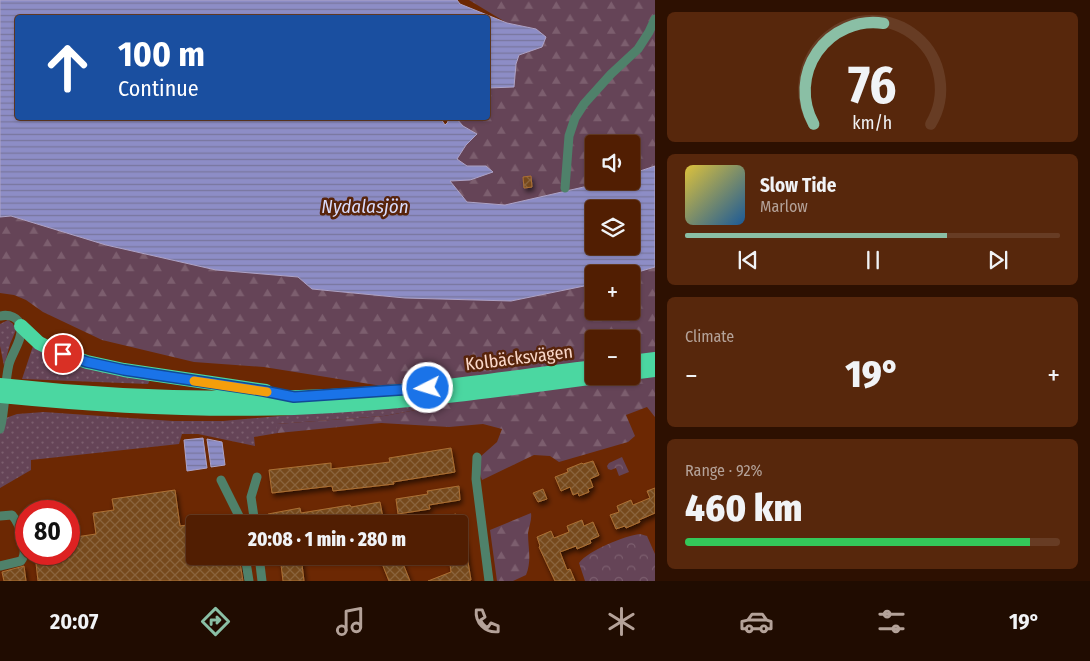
<!DOCTYPE html>
<meta charset="utf-8">
<style>
body{margin:0;font-family:"Fira Sans Condensed",sans-serif;background:#57270c;color:#f1f3f6;height:100vh;display:flex;flex-direction:column;font-size:19px;white-space:nowrap}
*{box-sizing:border-box;margin:0}
p{font-size:16px;color:#b4a299}
.icon{flex:none;width:28px;height:28px;fill:none;stroke:currentColor;stroke-width:2;stroke-linecap:round;stroke-linejoin:round}
.map{position:relative;flex:1;overflow:hidden}
.drawer{display:flex;flex-direction:column;gap:12px;padding:12px;background:#2d1001;width:435px}
.drawer>*{flex:none}
.hud{position:absolute;left:15px;top:15px;width:475px;height:105px;border-radius:5px;box-shadow:0 1px 4px #0004,0 0 0 1px #673c24;background:#1a4fa0;color:#fff;overflow:hidden}
.controls{position:absolute;left:585px;top:135px;display:grid;gap:10px}
.controls a{display:grid;place-items:center;width:55px;height:55px;border-radius:5px;background:#511e02;box-shadow:0 1px 4px #0004,0 0 0 1px #673c24;font-size:25px}
.speed{position:absolute;left:15px;top:500px;display:flex;gap:10px;font-size:25px;font-weight:700;text-align:center}
.speed>*{display:grid;place-content:center;width:65px;height:65px;border-radius:50%;background:#511e02;box-shadow:0 1px 4px #0004,0 0 0 1px #673c24;line-height:1}
.speed .limit{border:8px solid #d22;background:#fff;color:#111}
.pin{position:absolute;display:grid;place-items:center;width:42px;height:42px;color:#fff;margin:-21px;border:2px solid #fff;border-radius:50%;box-shadow:0 1px 5px #0007}
.me{position:absolute;width:55px;margin:-28px;rotate:265deg;stroke-linejoin:round;filter:drop-shadow(0 0 4px #0008)}
.turn{display:flex;align-items:center;gap:18px;height:105px;padding:0 20px;font-size:22px}
.turn .icon{width:65px;height:65px;stroke-width:2.5}
.turn b{display:block;font-size:35px;line-height:42px}
.big{font-size:38px;font-weight:800;line-height:1.1}
.drawer .widget{flex:1;display:flex;flex-direction:column;justify-content:center;gap:8px;min-width:0;padding:0 18px;border-radius:8px;background:#57270c}
.drawer .dial{align-items:center;gap:0}
.dial svg{height:130px;overflow:visible;fill:none;stroke:#673c24;stroke-width:7;stroke-linecap:round;text-anchor:middle}
.dial text{fill:#f1f3f6;stroke:none}
.song{display:flex;align-items:center;gap:15px}
.cover{width:60px;height:60px;border-radius:8px;background:linear-gradient(135deg,hsl(50 70% 55%),hsl(210 70% 35%))}
.played{height:5px;border-radius:2px;background:linear-gradient(90deg,#8abfa5 70%,#673c24 70%)}
.keys{display:flex;justify-content:space-around;direction:ltr}
.heat{display:flex;justify-content:space-between;align-items:center;font-size:28px;direction:ltr}
.charge{height:8px;border-radius:4px;background:linear-gradient(90deg,#34c759 92%,#673c24 0)}
.trip{position:absolute;left:186px;top:515px;width:282px;height:50px;border-radius:5px;background:#511e02;box-shadow:0 1px 4px #0004,0 0 0 1px #673c24;font-weight:800;line-height:50px;text-align:center}
.dock{display:flex;height:80px;justify-content:space-around;align-items:center;background:#200c01;color:#b4a299}
.dock .icon{width:35px;height:35px}
.dock .current{color:#8abfa5}
.dock b{font-size:22px;color:#f1f3f6}
main{display:flex;flex:1;min-height:0}
.map>svg:first-child{display:block}
.grass{fill:url(#grass-dots)}
.forest{fill:url(#forest-firs);fill-rule:evenodd}
.park{fill:url(#park-crowns)}
.water{fill:url(#water-rules);stroke:#ada3c7;fill-rule:evenodd}
.building{fill:url(#building-cross-hatch);stroke:#ac7034;filter:url(#shadow)}
.lines{fill:none;stroke-linecap:round;stroke-linejoin:round}
.minor{stroke:#4f816a;stroke-width:9}
.highway{stroke:#4bd7a1;stroke-width:14}
.route-casing{stroke:#114b97;stroke-width:12}
.route{stroke:#1a73e8;stroke-width:9}
.slow{stroke:#f59e0b;stroke-width:9}
.labels{text-anchor:middle;dominant-baseline:central;stroke-width:5;stroke-linejoin:round;paint-order:stroke}
.street-label{font-size:18px;fill:#f9d7c9;stroke:#58240b}
.water-label{font-size:19px;font-style:italic;fill:#d9dbfc;stroke:#58240b}
</style>
<main>
<div class="map">
<svg width="655" height="581" viewBox="0 0 655 581">
<defs>
<pattern id="grass-dots" width="8" height="8" patternUnits="userSpaceOnUse" patternTransform="scale(1.25)"><rect width="8" height="8" fill="#654457"/><path d="M2 2h.1M6 6h.1" fill="none" stroke="#7c5e6e" stroke-width="1.8" stroke-linecap="round"/></pattern>
<pattern id="forest-firs" width="22" height="20" patternUnits="userSpaceOnUse" patternTransform="scale(1.25)"><rect width="22" height="20" fill="#654457"/><path d="M5 1l3.5 6h-7zM16 11l3.5 6h-7z" fill="#7c5e6e"/></pattern>
<pattern id="park-crowns" width="20" height="18" patternUnits="userSpaceOnUse" patternTransform="scale(1.25)"><rect width="20" height="18" fill="#654457"/><path d="M2 6a3 3 0 1 1 6 0M12 15a3 3 0 1 1 6 0" fill="none" stroke="#7c5e6e"/></pattern>
<pattern id="water-rules" width="6" height="5" patternUnits="userSpaceOnUse" patternTransform="scale(1.25)"><rect width="6" height="5" fill="#8d8dc6"/><path d="M0 2.5h6" fill="none" stroke="#79769d"/></pattern>
<pattern id="building-cross-hatch" width="8" height="8" patternUnits="userSpaceOnUse" patternTransform="scale(1.25)"><rect width="8" height="8" fill="#764a1c"/><path d="M0 0l8 8M0 8l8-8" fill="none" stroke="#8a633c"/></pattern>
<filter id="shadow"><feDropShadow dx="2" dy="3.5" stdDeviation="2.5" flood-color="#0009"/></filter>
</defs>
<rect width="100%" height="100%" fill="#6c2803"/>
<path class="grass" d="M 8,320 L 13,324 L 16,330 L 10,344 L 4,366 L 0,346 L 0,324 Z
M 33,346 L 150,380 L 148,384 L 22,379 Z
M 415,404 L 416,410 L 384,416 L 277,424 L 278,433 L 254,437 L 255,446 L 198,434 L 182,434 L 179,444 L 31,460 L 31,470 L 0,488 L 0,429 L 3,419 L 17,414 L 44,412 L 173,421 L 223,421 Z"/>
<path class="forest" d="M 469,0 L 655,0 L 655,166 L 631,174 L 631,144 L 594,144 L 594,181 L 610,181 L 505,205 L 467,202 L 450,181 L 470,180 L 486,166 L 467,166 L 457,159 L 466,145 L 477,134 L 463,126 L 456,118 L 488,118 L 488,88 L 514,87 L 516,64 L 519,55 L 542,47 L 536,29 L 507,23 Z
M 11,216 L 106,245 L 216,270 L 298,277 L 312,289 L 405,298 L 511,301 L 594,284 L 594,311 L 631,311 L 631,274 L 655,267 L 655,417 L 647,407 L 626,415 L 635,436 L 628,442 L 559,462 L 550,456 L 534,455 L 482,480 L 479,471 L 480,457 L 497,442 L 502,429 L 483,424 L 449,427 L 381,423 L 278,433 L 276,424 L 384,416 L 416,410 L 413,391 L 264,367 L 194,362 L 102,340 L 43,312 L 26,300 L 14,295 L 0,293 L 0,217 ZM 594,339 L 631,339 L 631,376 L 594,376 Z
M 531,513 C 532,520 529,526 528,533 C 528,548 532,560 526,575 L 513,581 L 497,581 L 490,530 Z"/>
<path class="park" d="M 622,457 L 629,472 L 619,476 L 616,468 L 611,470 L 608,469 L 607,466 L 609,463 Z
M 640,534 L 647,536 L 655,554 L 655,581 L 585,581 L 579,563 C 589,550 624,536 640,534 Z"/>
<path class="water" d="M 0,0 L 457,0 L 460,4 L 507,23 L 536,29 L 546,37 L 542,47 L 519,55 L 516,64 L 514,87 L 488,88 L 488,18 L 18,18 L 18,118 L 443,118 L 441,119 L 445,125 L 448,122 L 447,118 L 456,118 L 463,126 L 477,134 L 466,145 L 457,159 L 467,166 L 486,166 L 493,172 L 470,180 L 450,181 L 467,202 L 505,205 L 610,181 L 631,181 L 631,174 L 655,166 L 655,267 L 631,274 L 594,274 L 594,284 L 511,301 L 405,298 L 312,289 L 298,277 L 216,270 L 106,245 L 11,216 L 0,217 ZM 594,209 L 631,209 L 631,246 L 594,246 Z
M 203,438 L 207,468 L 187,471 L 184,440 Z
M 207,439 L 222,442 L 225,465 L 211,467 Z"/>
<path class="building" d="M 531,176 L 532,187 L 524,188 L 523,177 Z
M 451,448 L 455,472 L 393,482 L 394,484 L 333,491 L 332,486 L 272,493 L 269,470 L 331,463 L 331,469 L 390,462 L 389,458 Z
M 593,461 L 599,475 L 590,479 L 593,487 L 588,489 L 589,492 L 579,496 L 578,493 L 573,495 L 570,487 L 561,491 L 555,477 L 568,472 L 567,469 L 582,463 L 583,464 Z
M 459,486 L 460,500 L 429,505 L 430,509 L 398,514 L 396,499 L 428,494 L 427,491 Z
M 655,488 L 655,513 L 639,520 L 640,522 L 626,528 L 625,526 L 616,529 L 610,515 L 619,512 L 617,506 L 631,500 L 633,505 L 650,498 L 647,491 Z
M 543,489 L 547,499 L 538,502 L 533,493 Z
M 175,490 L 180,526 L 195,524 L 195,556 L 239,556 L 243,581 L 38,581 L 35,554 L 69,554 L 69,538 L 96,534 L 93,513 L 114,510 L 112,499 Z
M 380,502 L 383,518 L 353,523 L 352,518 L 322,524 L 302,524 L 302,521 L 286,524 L 269,524 L 268,514 L 300,508 L 301,513 L 350,505 L 351,507 Z
M 456,514 L 456,517 L 460,516 L 461,524 L 439,524 L 439,520 L 443,519 L 442,517 Z
M 582,520 L 584,526 L 593,522 L 599,536 L 590,540 L 591,543 L 577,549 L 576,546 L 560,552 L 567,570 L 570,569 L 575,581 L 555,581 L 539,547 L 540,546 L 537,537 L 551,531 L 554,538 L 569,532 L 567,526 Z
M 464,538 L 471,580 L 467,581 L 428,581 L 451,572 L 449,556 L 460,556 L 460,539 Z
M 280,556 L 301,556 L 304,581 L 283,581 Z
M 379,556 L 400,556 L 410,581 L 389,581 Z
M 24,566 L 26,581 L 4,581 L 2,572 Z"/>
<g class="lines">
<path class="minor" d="M 565,188 L 569,136 L 575,118 L 584,104 L 611,74 L 638,49 L 649,32 L 655,19
M 0,316 C 9,314 19,317 21,327 C 23,339 12,353 9,364 C 4,385 6,408 0,429
M 477,457 L 476,479 L 489,581
M 221,480 L 240,518 L 241,524
M 0,516 L 12,515 C 20,524 29,551 21,561 L 0,566
M 255,524 L 251,497 L 257,477
M 245,556 L 249,581
M 259,556 L 262,581"/>
<path class="highway" d="M 21,326 L 39,343 L 53,350 L 87,362 L 124,370 L 266,391
M 631,362 L 655,359
M 631,373 L 655,370
M 0,385 C 110,397 219,401 330,396 C 418,392 506,378 594,367
M 0,396 C 111,407 222,413 333,406 C 424,401 514,388 604,376"/>
</g>
<g class="lines">
<g class="route-casing">
<path id="route" d="M 63,354 L 87,362 L 124,370 L 264,391 L 294,397 L 428,388"/>
</g>
<use href="#route" class="route"/>
<path class="slow" d="M 194,381 L 267,392"/>
</g>
<g class="labels">
<g class="street-label">
<text transform="translate(519 358) rotate(-7)">Kolbäcksvägen</text>
</g>
<g class="water-label">
<text x="365" y="206">Nydalasjön</text>
</g>
</g>
</svg>
<div class="controls">
<a><svg class="icon" aria-label="sound" viewBox="0 0 24 24"><path d="M4 9h4l5-4v14l-5-4H4zM17 9q2 3 0 6"/></svg></a>
<a><svg class="icon" aria-label="layers" viewBox="0 0 24 24"><path d="M12 4l9 5-9 5-9-5zM3 14l9 5 9-5"/></svg></a>
<a>+</a>
<a>−</a>
</div>
<div class="speed"><div class="limit">80</div></div>
<div class="pin" style="left:63px;top:354px;background:#d93025"><svg class="icon" aria-label="arrive" viewBox="0 0 24 24"><path d="M6 21V4h12l-3 4 3 4H6"/></svg></div>
<svg class="me" style="left:428px;top:388px" viewBox="-20 -20 40 40"><circle r="17" fill="#1a73e8" stroke="#fff" stroke-width="3"/><path d="M0-11L8 9 0 5-8 9z" fill="#fff"/></svg>
<div class="trip">20:08 · 1 min · 280 m</div>
<div class="hud">
<div class="turn"><svg class="icon" aria-label="ahead" viewBox="0 0 24 24"><path d="M12 20V5M6 11l6-6 6 6"/></svg><div><b>100 m</b>Continue</div></div>
</div>
</div>
<section class="drawer">
<div class="widget dial"><svg viewBox="0 0 100 80">
<path d="M14 69A42 42 0 1 1 86 69"/>
<path d="M14 69A42 42 0 0 1 57 7" stroke="#8abfa5"/>
<text x="50" y="56" font-size="32" font-weight="700">76</text>
<text x="50" y="72" font-size="11">km/h</text>
</svg></div>
<div class="widget">
<div class="song"><i class="cover"></i><div><b>Slow Tide</b><p>Marlow</p></div></div>
<div class="played"></div>
<div class="keys"><svg class="icon" aria-label="previous" viewBox="0 0 24 24"><path d="M18 5L8 12l10 7zM5 5v14"/></svg><svg class="icon" aria-label="pause" viewBox="0 0 24 24"><path d="M8 5v14M16 5v14"/></svg><svg class="icon" aria-label="next" viewBox="0 0 24 24"><path d="M6 5l10 7-10 7zM19 5v14"/></svg></div>
</div>
<div class="widget"><p>Climate</p>
<div class="heat"><a>−</a><b class="big">19°</b><a>+</a></div>
</div>
<div class="widget"><p>Range · 92%</p><b class="big">460 km</b><div class="charge"></div></div>
</section>
</main>
<nav class="dock">
<b>20:07</b>
<svg class="icon current" aria-label="directions" viewBox="0 0 24 24"><path d="M12 3l9 9-9 9-9-9zM9 14v-3h6M13 9l2 2-2 2"/></svg>
<svg class="icon" aria-label="music" viewBox="0 0 24 24"><path d="M9 18V5l10-2v13"/><circle cx="6" cy="18" r="3"/><circle cx="16" cy="16" r="3"/></svg>
<svg class="icon" aria-label="phone" viewBox="0 0 24 24"><path d="M5 4h4l2 5-3 2q2 4 5 5l2-3 5 2v4C11 20 4 13 5 4z"/></svg>
<svg class="icon" aria-label="climate" viewBox="0 0 24 24"><path d="M12 3v18M4 7l16 10M4 17L20 7"/></svg>
<svg class="icon" aria-label="car" viewBox="0 0 24 24"><path d="M5 17H2v-5l4-1 3-4h7l3 4 3 1v5h-3M9 17h6M6 11h13"/><circle cx="7" cy="17" r="2"/><circle cx="17" cy="17" r="2"/></svg>
<svg class="icon" aria-label="filters" viewBox="0 0 24 24"><path d="M4 7h16M4 17h16"/><circle cx="9" cy="7" r="2"/><circle cx="15" cy="17" r="2"/></svg>
<b>19°</b>
</nav>
